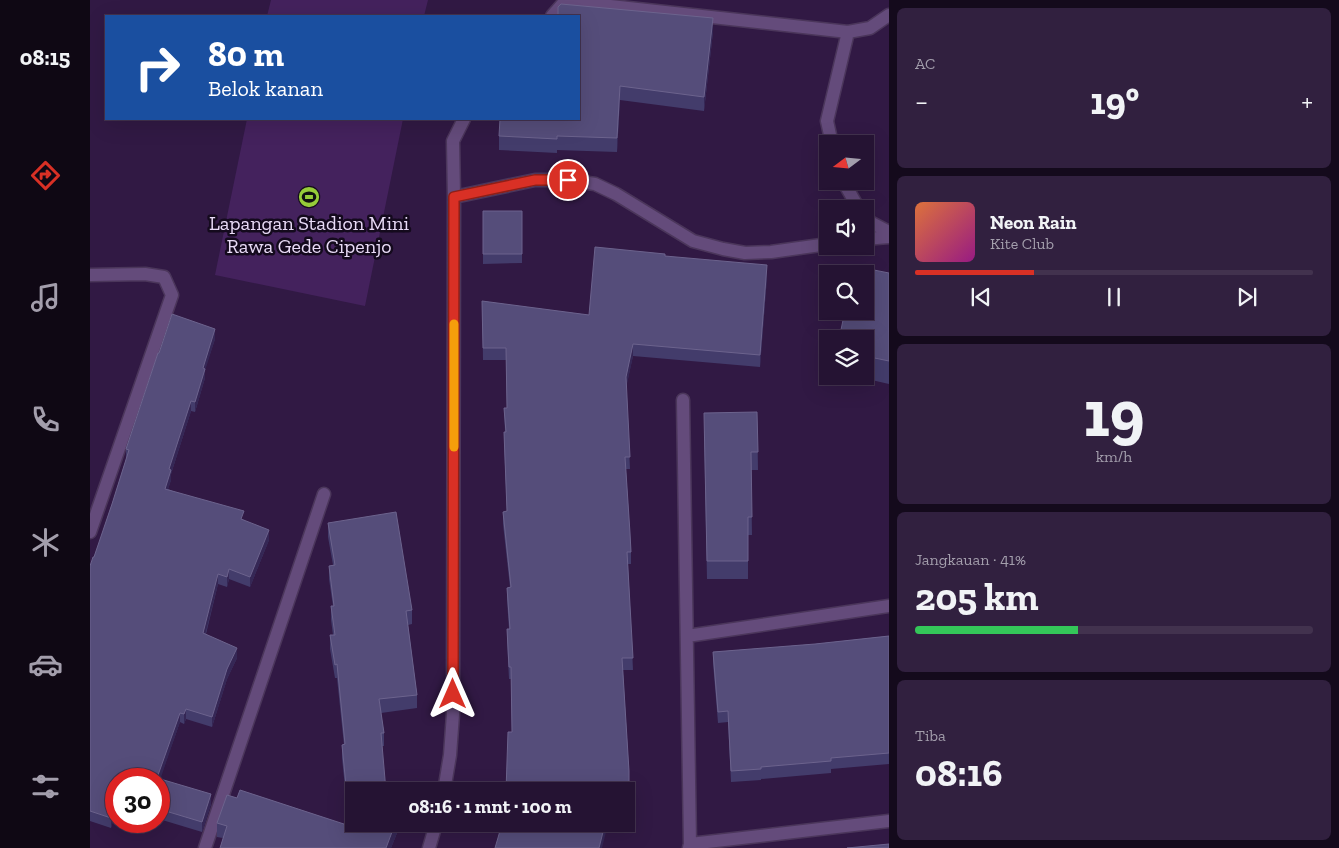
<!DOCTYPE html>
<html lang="id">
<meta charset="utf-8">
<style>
body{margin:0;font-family:"Zilla Slab",serif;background:#31203f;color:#f1f3f6;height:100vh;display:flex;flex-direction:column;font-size:19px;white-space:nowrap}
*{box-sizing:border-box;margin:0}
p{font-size:16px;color:#a39eac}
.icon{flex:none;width:28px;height:28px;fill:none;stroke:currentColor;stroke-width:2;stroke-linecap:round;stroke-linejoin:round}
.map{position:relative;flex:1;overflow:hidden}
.drawer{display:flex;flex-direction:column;gap:8px;padding:8px;background:#140a1c;width:450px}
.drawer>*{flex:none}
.top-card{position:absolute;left:15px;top:15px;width:475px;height:105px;border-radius:0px;box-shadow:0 5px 20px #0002,0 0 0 1px #42324e;background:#1a4fa0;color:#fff;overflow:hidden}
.needle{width:32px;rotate:254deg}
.tools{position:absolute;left:729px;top:135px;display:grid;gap:10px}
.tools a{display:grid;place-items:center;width:55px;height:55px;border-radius:0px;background:#251333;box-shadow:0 5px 20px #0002,0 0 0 1px #42324e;font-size:25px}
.speed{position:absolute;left:15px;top:768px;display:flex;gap:10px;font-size:25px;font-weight:700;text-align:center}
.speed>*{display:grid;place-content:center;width:65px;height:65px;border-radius:50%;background:#251333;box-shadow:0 5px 20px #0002,0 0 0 1px #42324e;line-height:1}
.speed .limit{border:8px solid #d22;background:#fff;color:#111}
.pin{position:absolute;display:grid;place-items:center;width:42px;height:42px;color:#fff;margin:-21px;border:2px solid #fff;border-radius:50%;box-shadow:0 1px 5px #0007}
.me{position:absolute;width:55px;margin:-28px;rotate:0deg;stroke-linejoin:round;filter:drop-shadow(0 0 4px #0008)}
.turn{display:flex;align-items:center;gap:18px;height:105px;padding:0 20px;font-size:22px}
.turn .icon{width:65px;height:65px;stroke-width:2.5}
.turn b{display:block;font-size:35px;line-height:42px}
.big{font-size:38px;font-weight:700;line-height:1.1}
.drawer .widget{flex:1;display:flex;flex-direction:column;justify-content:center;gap:8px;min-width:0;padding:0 18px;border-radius:8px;background:#31203f}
.drawer .dial{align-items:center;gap:0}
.dial b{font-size:65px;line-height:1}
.song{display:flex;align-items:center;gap:15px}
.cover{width:60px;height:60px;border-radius:8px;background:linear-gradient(135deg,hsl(20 70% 55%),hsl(310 70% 35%))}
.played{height:5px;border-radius:2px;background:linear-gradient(90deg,#d93025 30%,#42324e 30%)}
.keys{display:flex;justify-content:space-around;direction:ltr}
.heat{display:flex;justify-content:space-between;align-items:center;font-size:28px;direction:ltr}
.charge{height:8px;border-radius:4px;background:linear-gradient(90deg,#34c759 41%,#42324e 0)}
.trip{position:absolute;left:255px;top:782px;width:290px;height:50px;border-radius:0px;background:#251333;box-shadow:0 5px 20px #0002,0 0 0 1px #42324e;font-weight:700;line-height:50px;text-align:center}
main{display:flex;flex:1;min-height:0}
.menu{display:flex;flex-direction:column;width:90px;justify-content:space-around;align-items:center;background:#0f0814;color:#a39eac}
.menu .icon{width:35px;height:35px}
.menu .current{color:#d93025}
.menu b{font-size:22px;color:#f1f3f6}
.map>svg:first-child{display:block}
.pitch{fill:#44225d}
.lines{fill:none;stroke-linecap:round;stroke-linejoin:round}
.minor-casing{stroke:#4b365b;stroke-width:15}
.minor{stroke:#644b7b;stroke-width:12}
.wall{fill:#433c6b}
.shaded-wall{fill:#352755}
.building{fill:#554d7a;stroke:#6c638d}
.route-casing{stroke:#8d1f18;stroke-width:12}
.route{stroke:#d93025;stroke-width:9}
.slow{stroke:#f59e0b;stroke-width:9}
.labels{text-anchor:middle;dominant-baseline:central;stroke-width:5;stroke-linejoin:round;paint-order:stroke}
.poi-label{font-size:20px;fill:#e9dbf7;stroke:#140a1d}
</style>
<main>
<nav class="menu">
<b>08:15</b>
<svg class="icon current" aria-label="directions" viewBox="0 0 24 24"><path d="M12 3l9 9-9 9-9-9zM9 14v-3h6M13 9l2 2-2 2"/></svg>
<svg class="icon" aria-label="music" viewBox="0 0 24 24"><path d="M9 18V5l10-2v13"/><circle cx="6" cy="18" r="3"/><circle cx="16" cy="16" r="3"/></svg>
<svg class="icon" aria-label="phone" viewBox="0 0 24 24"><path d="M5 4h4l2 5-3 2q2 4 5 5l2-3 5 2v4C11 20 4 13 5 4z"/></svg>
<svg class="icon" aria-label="climate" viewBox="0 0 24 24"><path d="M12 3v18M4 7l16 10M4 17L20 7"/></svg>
<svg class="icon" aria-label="car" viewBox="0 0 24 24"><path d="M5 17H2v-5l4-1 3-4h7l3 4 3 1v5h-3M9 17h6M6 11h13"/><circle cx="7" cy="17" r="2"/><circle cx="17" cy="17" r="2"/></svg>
<svg class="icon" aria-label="filters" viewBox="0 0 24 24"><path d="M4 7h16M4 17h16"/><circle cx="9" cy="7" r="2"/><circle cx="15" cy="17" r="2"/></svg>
</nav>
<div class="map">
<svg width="799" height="848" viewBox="0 0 799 848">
<rect width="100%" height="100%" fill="#311944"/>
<path class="pitch" d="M 181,0 L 338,0 L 334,16 L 177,16 Z
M 157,119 L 313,119 L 275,306 L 125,275 Z"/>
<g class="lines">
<g class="minor-casing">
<path id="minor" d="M 475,1 L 758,32 L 780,28 L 799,15
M 462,16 L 476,0
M 742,144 L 737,121 L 758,32
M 753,181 L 769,209
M 364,197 L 445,180 L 478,180 L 505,184 L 526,194 L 603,241 L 633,249 L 655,253 L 681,252 L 738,244
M 775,218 L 776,220 L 799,232
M 775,239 L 799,237
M 0,275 L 55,274 L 74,277 L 82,295 L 0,532
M 593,400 L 600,844 L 599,848
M 597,636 L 799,606
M 354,791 L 360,755 L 363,714 L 364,197 L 363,141 L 374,119
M 600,844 L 799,821
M 115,848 L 234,494
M 339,848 L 346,824"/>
</g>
<use href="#minor" class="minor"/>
</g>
<path class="wall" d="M 489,16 L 623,32 L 614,111 L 530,100 L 527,152 L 467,150 L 467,153 L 409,150 L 409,136 L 489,119 Z
M 393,211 L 432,211 L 432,263 L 393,264 Z
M 575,256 L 677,277 L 670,367 L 543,356 L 536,387 L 540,469 L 536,469 L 541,552 L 541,564 L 538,564 L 543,670 L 533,670 L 539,771 L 539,813 L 536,813 L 536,791 L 422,732 L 421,679 L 419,679 L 417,641 L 417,629 L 419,629 L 417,600 L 417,588 L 420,587 L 413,524 L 413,512 L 417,512 L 414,444 L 414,432 L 415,432 L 414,408 L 417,408 L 416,360 L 393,360 L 392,301 L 499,315 Z
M 799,273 L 799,384 L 764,376 L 775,376 L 775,339 Z
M 125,339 L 115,369 L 115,378 L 105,412 L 101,411 L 81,474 L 81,480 L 78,489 L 154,520 L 179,540 L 160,587 L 139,579 L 137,587 L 128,584 L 116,634 L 147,658 L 137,679 L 122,727 L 96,719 L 94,724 L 90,722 L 70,778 L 121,804 L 112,832 L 69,819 L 69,779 L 26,779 L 26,814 L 25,814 L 21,828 L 0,821 L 0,566 L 4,557 L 22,504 L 36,459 L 36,449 L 69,353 Z
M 667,412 L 668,470 L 661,470 L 662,535 L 658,535 L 658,579 L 617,579 L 614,431 Z
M 238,523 L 322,610 L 322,624 L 318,625 L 327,695 L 327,708 L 291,713 L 294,733 L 294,746 L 292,746 L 264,791 L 307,824 L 307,833 L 301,848 L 130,848 L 133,838 L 127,837 L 127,823 L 147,798 L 259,826 L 252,758 L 252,745 L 254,745 L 247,678 L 245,678 L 240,649 L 240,635 L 243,635 L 241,620 L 241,606 L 243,606 L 239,579 L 239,566 L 243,565 L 238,537 Z
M 799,636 L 799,764 L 741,769 L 741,773 L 671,779 L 671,780 L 641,782 L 638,722 L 628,723 L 623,663 L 623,652 L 725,644 Z
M 50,821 L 59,821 L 58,824 Z"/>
<path class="shaded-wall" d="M 623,18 L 623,32 L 614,111 L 614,97 Z
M 530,86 L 530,100 L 527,152 L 527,138 Z
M 677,265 L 677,277 L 670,367 L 670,355 Z
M 125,329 L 125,339 L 113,377 L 113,368 Z
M 543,344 L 543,356 L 536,389 L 536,377 Z
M 115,369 L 115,378 L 105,412 L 105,402 Z
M 101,401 L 101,411 L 81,474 L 81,480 L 75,499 L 75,489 L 79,469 Z
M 179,530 L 179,540 L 160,587 L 160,577 Z
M 139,569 L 139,579 L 137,587 L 137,577 Z
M 128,574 L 128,584 L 113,643 L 113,633 Z
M 147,648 L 147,658 L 137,679 L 122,727 L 122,717 L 137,669 Z
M 96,709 L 96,719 L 94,724 L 94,714 Z
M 90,713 L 90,722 L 69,783 L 67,778 Z
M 121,794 L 121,804 L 112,832 L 112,822 Z
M 25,804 L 25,814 L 21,828 L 21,818 Z
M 305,824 L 307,824 L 307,833 L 301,848 L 296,848 Z
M 515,824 L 518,824 L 512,848 L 509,848 Z"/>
<path class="building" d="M 471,4 L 623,18 L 614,97 L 530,86 L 527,138 L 467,136 L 467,139 L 409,136 L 410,119 L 489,119 L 489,16 L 468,16 L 468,7 Z
M 393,211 L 432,211 L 432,254 L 393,254 Z
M 505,247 L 575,254 L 575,256 L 677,265 L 670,355 L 543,344 L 536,377 L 540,457 L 535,457 L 540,533 L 541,552 L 537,552 L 543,658 L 532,658 L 539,771 L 539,801 L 536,801 L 536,791 L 416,791 L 418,732 L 422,732 L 421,667 L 419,667 L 417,629 L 420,629 L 417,588 L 421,587 L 413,512 L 417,511 L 414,432 L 416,432 L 414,408 L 417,408 L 416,348 L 393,348 L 392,301 L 499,315 Z
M 764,266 L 799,273 L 799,361 L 775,356 L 775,339 L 749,339 L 755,311 L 775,311 L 775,274 L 762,274 Z
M 82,314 L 125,329 L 113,368 L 115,369 L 105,402 L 101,401 L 79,469 L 81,470 L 75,489 L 154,511 L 151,519 L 179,530 L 160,577 L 139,569 L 137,577 L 128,574 L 113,633 L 147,648 L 137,669 L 122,717 L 96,709 L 94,714 L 90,713 L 67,778 L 121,794 L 112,822 L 69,809 L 69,779 L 26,779 L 26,804 L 25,804 L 21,818 L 0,811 L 0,566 L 3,557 L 4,557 L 22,504 L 39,450 L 36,449 L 68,353 L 69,353 Z
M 667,412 L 668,452 L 661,452 L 662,517 L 658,517 L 658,561 L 617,561 L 614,413 Z
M 306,512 L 322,610 L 316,611 L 327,695 L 289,699 L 294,733 L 291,733 L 296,791 L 264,791 L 264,824 L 305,824 L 296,848 L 130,848 L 137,826 L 127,823 L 137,795 L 147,798 L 150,790 L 260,826 L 252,745 L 255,744 L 247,664 L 245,665 L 240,635 L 245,635 L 241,606 L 244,606 L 239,566 L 245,565 L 238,523 Z
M 799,636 L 799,753 L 741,758 L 741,761 L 671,767 L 671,769 L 641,771 L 638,711 L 628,712 L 623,652 L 725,644 Z
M 412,824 L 515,824 L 509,848 L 405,848 Z
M 799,844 L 799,848 L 757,848 Z"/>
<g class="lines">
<g class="route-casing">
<path id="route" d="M 363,694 L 364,197 L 445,180 L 478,180"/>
</g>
<use href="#route" class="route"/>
<path class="slow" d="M 364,447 L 364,324"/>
</g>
<defs>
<g id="stadium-disc" transform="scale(1.125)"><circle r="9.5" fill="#96cc39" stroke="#140a1d"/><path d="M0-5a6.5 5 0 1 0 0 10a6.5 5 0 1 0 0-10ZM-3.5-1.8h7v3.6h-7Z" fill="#111"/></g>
</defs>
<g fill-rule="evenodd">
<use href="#stadium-disc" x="219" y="197"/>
</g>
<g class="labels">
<g class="poi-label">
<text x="219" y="223">Lapangan Stadion Mini<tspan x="219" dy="23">Rawa Gede Cipenjo</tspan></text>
</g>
</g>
</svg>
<div class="tools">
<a><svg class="needle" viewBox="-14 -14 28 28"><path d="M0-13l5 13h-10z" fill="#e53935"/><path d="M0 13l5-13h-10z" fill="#a39eac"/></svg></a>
<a><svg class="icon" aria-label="sound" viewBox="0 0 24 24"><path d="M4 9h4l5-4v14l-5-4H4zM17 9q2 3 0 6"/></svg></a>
<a><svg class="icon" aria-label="search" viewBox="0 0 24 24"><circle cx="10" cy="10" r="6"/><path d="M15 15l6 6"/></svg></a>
<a><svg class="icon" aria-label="layers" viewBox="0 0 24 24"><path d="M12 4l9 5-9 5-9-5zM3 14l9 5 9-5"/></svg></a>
</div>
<div class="speed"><div class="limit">30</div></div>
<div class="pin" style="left:478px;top:180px;background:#d93025"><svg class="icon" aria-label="arrive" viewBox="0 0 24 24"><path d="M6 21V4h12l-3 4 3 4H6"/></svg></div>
<svg class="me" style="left:363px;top:694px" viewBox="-20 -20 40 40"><path d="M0-17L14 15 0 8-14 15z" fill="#d93025" stroke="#fff" stroke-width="4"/></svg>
<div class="trip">08:16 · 1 mnt · 100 m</div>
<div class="top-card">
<div class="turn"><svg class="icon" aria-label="right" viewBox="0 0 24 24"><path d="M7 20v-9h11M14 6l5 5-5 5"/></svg><div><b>80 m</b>Belok kanan</div></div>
</div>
</div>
<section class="drawer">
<div class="widget"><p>AC</p>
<div class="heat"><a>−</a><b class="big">19°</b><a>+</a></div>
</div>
<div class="widget">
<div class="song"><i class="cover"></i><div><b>Neon Rain</b><p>Kite Club</p></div></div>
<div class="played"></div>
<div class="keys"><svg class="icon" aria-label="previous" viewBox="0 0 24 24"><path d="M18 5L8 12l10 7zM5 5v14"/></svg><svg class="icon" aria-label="pause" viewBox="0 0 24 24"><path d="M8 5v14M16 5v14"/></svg><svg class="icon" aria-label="next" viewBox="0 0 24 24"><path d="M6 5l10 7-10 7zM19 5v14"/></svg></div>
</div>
<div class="widget dial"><b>19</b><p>km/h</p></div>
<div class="widget"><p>Jangkauan · 41%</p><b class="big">205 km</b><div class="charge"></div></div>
<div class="widget"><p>Tiba</p><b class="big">08:16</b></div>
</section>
</main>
